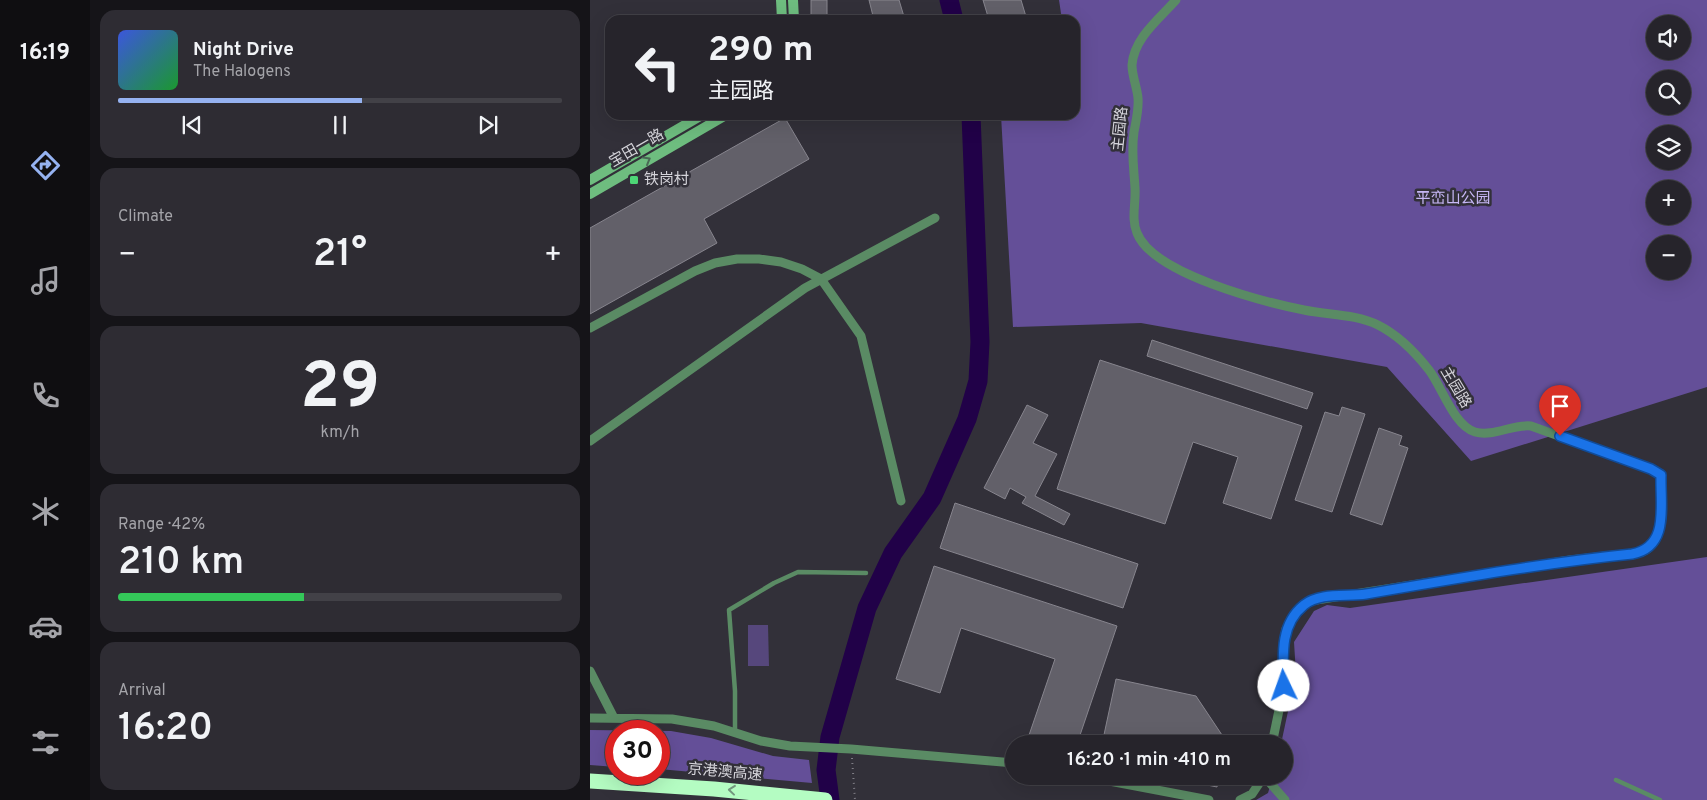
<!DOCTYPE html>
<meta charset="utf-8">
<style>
body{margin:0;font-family:Overpass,"Noto Sans SC",sans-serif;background:#2e2c33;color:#f1f3f6;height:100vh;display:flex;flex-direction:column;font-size:19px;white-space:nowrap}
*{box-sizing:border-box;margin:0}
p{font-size:16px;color:#a4a4a9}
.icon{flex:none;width:28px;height:28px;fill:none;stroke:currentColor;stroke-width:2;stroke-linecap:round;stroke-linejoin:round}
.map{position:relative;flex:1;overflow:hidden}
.side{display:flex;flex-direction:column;gap:10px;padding:10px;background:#151418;width:500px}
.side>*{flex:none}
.banner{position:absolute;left:15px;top:15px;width:475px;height:105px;border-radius:15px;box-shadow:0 5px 20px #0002,0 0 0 1px #424147;background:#26242b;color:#f1f3f6;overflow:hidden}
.controls{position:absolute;left:1056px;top:15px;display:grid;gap:10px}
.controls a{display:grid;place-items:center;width:45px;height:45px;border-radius:50%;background:#26242b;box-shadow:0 5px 20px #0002,0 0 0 1px #424147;font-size:25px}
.speed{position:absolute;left:15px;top:720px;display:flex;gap:10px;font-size:25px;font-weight:700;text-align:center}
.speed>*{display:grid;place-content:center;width:65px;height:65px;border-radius:50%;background:#26242b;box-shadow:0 5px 20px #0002,0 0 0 1px #424147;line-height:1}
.speed .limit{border:8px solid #d22;background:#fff;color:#111}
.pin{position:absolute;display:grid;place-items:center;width:42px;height:42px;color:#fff;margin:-51px -21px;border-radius:50% 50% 50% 0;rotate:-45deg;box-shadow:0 0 5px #0007}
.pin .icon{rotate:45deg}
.me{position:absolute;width:55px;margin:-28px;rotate:357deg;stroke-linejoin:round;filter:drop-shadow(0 0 4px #0008)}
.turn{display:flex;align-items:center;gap:18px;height:105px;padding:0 20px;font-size:22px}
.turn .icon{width:65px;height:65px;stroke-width:2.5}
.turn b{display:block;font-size:35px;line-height:42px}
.big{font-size:38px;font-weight:600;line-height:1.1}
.side .card{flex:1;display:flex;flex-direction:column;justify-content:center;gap:8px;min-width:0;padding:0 18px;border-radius:15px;background:#2e2c33}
.side .dial{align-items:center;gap:0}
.dial b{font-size:65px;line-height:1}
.song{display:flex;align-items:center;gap:15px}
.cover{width:60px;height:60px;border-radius:8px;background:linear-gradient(135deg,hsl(230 70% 55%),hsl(130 70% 35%))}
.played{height:5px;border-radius:2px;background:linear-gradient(90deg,#95b2f1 55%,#424147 55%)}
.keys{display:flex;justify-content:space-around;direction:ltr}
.heat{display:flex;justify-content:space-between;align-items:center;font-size:28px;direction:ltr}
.charge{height:8px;border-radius:4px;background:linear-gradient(90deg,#34c759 42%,#424147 0)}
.trip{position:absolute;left:415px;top:735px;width:288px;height:50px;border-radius:25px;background:#26242b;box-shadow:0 5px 20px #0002,0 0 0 1px #424147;font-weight:600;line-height:50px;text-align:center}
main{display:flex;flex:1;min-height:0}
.dock{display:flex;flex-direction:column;width:90px;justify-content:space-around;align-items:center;background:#0f0e11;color:#a4a4a9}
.dock .icon{width:35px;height:35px}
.dock .selected{color:#95b2f1}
.dock b{font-size:22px;color:#f1f3f6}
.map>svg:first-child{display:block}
.green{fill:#56477c}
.forest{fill:#644f98;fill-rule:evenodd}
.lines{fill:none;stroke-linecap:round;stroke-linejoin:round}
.river{stroke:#210148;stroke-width:19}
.building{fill:#626069;stroke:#87858e}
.path{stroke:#7f7d85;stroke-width:2;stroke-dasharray:1 4;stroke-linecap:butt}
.service{stroke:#5a8b64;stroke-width:4.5}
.minor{stroke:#5a8b64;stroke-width:9}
.secondary{stroke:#6ebd7f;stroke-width:10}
.motorway{stroke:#b4fcc2;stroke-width:15}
.oneway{stroke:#4a6855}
.oneway2{stroke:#73967e}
.route-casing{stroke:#114b97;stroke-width:12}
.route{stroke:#1a73e8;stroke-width:9}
.poi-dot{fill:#4dd676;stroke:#323039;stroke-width:2}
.labels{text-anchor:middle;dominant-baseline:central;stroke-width:5;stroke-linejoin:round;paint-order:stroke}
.street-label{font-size:15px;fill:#d5d4da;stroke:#323039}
.poi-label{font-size:15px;fill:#d5d4da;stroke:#323039;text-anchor:start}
.park-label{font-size:15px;fill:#c7b8f6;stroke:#323039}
</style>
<main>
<nav class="dock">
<b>16:19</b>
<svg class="icon selected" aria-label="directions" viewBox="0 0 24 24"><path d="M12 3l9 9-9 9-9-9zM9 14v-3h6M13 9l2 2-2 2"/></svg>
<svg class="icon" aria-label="music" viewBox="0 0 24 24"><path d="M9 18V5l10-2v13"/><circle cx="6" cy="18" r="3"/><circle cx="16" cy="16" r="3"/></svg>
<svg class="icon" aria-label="phone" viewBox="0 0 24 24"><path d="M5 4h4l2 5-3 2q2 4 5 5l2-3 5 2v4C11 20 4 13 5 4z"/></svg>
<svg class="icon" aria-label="climate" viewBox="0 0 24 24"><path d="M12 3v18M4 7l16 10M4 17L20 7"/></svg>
<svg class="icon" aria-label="car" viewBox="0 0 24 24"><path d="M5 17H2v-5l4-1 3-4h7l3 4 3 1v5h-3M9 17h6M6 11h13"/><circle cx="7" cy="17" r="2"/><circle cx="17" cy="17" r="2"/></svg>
<svg class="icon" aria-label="filters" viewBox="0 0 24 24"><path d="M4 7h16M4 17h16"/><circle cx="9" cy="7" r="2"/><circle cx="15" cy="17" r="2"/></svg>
</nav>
<section class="side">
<div class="card">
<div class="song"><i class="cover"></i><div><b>Night Drive</b><p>The Halogens</p></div></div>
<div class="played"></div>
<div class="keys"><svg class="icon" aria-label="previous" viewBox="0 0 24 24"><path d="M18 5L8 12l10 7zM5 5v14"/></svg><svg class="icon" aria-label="pause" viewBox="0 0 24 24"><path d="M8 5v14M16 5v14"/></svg><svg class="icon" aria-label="next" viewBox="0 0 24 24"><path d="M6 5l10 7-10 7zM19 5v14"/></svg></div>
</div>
<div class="card"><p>Climate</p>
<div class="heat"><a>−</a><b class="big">21°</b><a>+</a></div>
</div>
<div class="card dial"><b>29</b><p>km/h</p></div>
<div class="card"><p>Range · 42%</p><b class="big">210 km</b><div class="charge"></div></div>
<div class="card"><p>Arrival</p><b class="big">16:20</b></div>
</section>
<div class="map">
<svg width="1117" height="800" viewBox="0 0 1117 800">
<rect width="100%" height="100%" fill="#323039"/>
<path class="green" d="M 158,625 L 178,625 L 179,666 L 158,666 Z"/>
<path class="forest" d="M 469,0 L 1117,0 L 1117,387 L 881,461 L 797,367 L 551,323 L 423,327 L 411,115 L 485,115 L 485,20 L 472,20 ZM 1065,24 L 1092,24 L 1092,51 L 1065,51 ZM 1065,79 L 1092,79 L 1092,106 L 1065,106 ZM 1065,134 L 1092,134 L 1092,161 L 1065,161 ZM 1065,189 L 1092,189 L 1092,216 L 1065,216 ZM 1065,244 L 1092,244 L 1092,271 L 1065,271 Z
M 1117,557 L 1117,800 L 666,800 L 678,793 L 683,776 L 694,776 L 694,744 L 691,744 L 706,674 L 704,642 L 724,611 L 737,605 L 760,608 Z
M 0,730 L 81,731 L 121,738 L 183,756 L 219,760 L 222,783 L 69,769 L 69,731 L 26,731 L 26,767 L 0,765 Z"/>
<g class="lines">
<path class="river" d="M 359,0 L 364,20
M 240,800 L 236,770 L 240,737 L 277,608 L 303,553 L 342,498 L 377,419 L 388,381 L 390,342 L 381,115"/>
</g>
<path class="building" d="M 221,0 L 237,0 L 237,20 L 221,20 Z
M 279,0 L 309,0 L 315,20 L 284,20 Z
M 393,0 L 431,0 L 437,20 L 399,20 Z
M 195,118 L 219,159 L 114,219 L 127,243 L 0,314 L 0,228 Z
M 562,340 L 723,393 L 717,409 L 557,356 Z
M 510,360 L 712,426 L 681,519 L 633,503 L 648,457 L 603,442 L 575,524 L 467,489 Z
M 437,405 L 458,415 L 443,443 L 467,454 L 445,496 L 480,514 L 474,525 L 432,503 L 436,497 L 420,488 L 415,499 L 394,488 Z
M 752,407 L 775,414 L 742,512 L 705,500 L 735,412 L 749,416 Z
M 789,428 L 812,436 L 809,445 L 818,448 L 792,525 L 760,514 Z
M 365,503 L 548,564 L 533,608 L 350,548 Z
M 344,566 L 527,626 L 487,744 L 436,744 L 465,659 L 371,628 L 350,693 L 306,679 Z
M 526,679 L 606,696 L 638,744 L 512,744 Z
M 592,776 L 629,776 L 627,787 L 592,780 Z"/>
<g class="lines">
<path class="path" d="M 262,758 L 265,800"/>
<path class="service" d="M 145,731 L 145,691 L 139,610 L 184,583 L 208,572 L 276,573
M 1026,780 L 1070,800"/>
<path class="minor" d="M 586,0 C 569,19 544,38 542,65 C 542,76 547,87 548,98 C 549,109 546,121 544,132 C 541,152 544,169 545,188 C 546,203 541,219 547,233 C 563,274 674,302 714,310 C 738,315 766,314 788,325 C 808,335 825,352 839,370 C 852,387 864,426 885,432 C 904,437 922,424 941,426 L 1061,469 L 1071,475 C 1070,499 1079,541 1052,552 L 980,560 L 720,601 L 707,611 L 696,629 L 693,650 L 694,686 L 682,744
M 0,328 L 105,271 L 125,263 L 147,259 L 169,259 L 191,262 L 212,269 L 231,279 L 271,336 L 311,501
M 0,441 L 215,288 L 345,218
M 0,671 L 24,718
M 0,718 L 82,719 L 124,726 L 171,741 L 200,746 L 261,749 L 424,763
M 493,776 L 619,800
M 674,776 L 695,800
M 650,800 L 662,794 L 674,776"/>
<path class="secondary" d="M 191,0 L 192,20
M 203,0 L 204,20
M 0,180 L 112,115
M 0,194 L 136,115"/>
<path class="motorway" d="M 0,781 L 124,789 L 235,800"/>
</g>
<defs><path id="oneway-chevron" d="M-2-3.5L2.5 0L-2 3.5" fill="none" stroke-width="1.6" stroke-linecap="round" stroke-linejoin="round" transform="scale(1.25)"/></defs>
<use class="oneway" href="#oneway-chevron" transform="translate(57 160) rotate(-30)"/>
<use class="oneway2" href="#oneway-chevron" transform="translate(142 790) rotate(-174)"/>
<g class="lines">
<g class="route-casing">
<path id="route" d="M 694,686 C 693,658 689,625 714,605 C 730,592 757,597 776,594 C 865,579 953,563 1042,554 C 1080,547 1070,505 1071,475 L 1061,469 L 970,436"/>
</g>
<use href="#route" class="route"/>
</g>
<rect class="poi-dot" x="39" y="175" width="10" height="10" rx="2.5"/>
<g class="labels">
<g class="street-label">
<text transform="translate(531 129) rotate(-84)">主园路</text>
<text transform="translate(47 149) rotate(-30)">宝田一路</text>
<text transform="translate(865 388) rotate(59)">主园路</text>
<text transform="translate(135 773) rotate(5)">京港澳高速</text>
</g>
<g class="poi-label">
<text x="54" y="180">铁岗村</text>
</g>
<g class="park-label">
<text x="863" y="199">平峦山公园</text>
</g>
</g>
</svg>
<div class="controls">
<a><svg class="icon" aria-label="sound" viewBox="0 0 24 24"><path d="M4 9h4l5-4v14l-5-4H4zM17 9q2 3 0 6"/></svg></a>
<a><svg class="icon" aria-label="search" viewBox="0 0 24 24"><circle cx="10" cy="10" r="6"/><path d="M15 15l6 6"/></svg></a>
<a><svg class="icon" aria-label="layers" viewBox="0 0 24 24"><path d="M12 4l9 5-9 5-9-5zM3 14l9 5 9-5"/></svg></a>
<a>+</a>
<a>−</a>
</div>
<div class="speed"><div class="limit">30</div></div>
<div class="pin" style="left:970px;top:436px;background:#d93025"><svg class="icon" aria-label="arrive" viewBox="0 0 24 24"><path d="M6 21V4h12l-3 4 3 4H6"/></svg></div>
<svg class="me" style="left:694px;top:686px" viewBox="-20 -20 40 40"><circle r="19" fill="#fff"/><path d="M0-13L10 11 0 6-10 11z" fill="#1a73e8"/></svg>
<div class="trip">16:20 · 1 min · 410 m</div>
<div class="banner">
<div class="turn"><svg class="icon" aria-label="left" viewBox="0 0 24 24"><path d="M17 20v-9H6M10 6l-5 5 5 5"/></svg><div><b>290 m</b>主园路</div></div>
</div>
</div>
</main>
